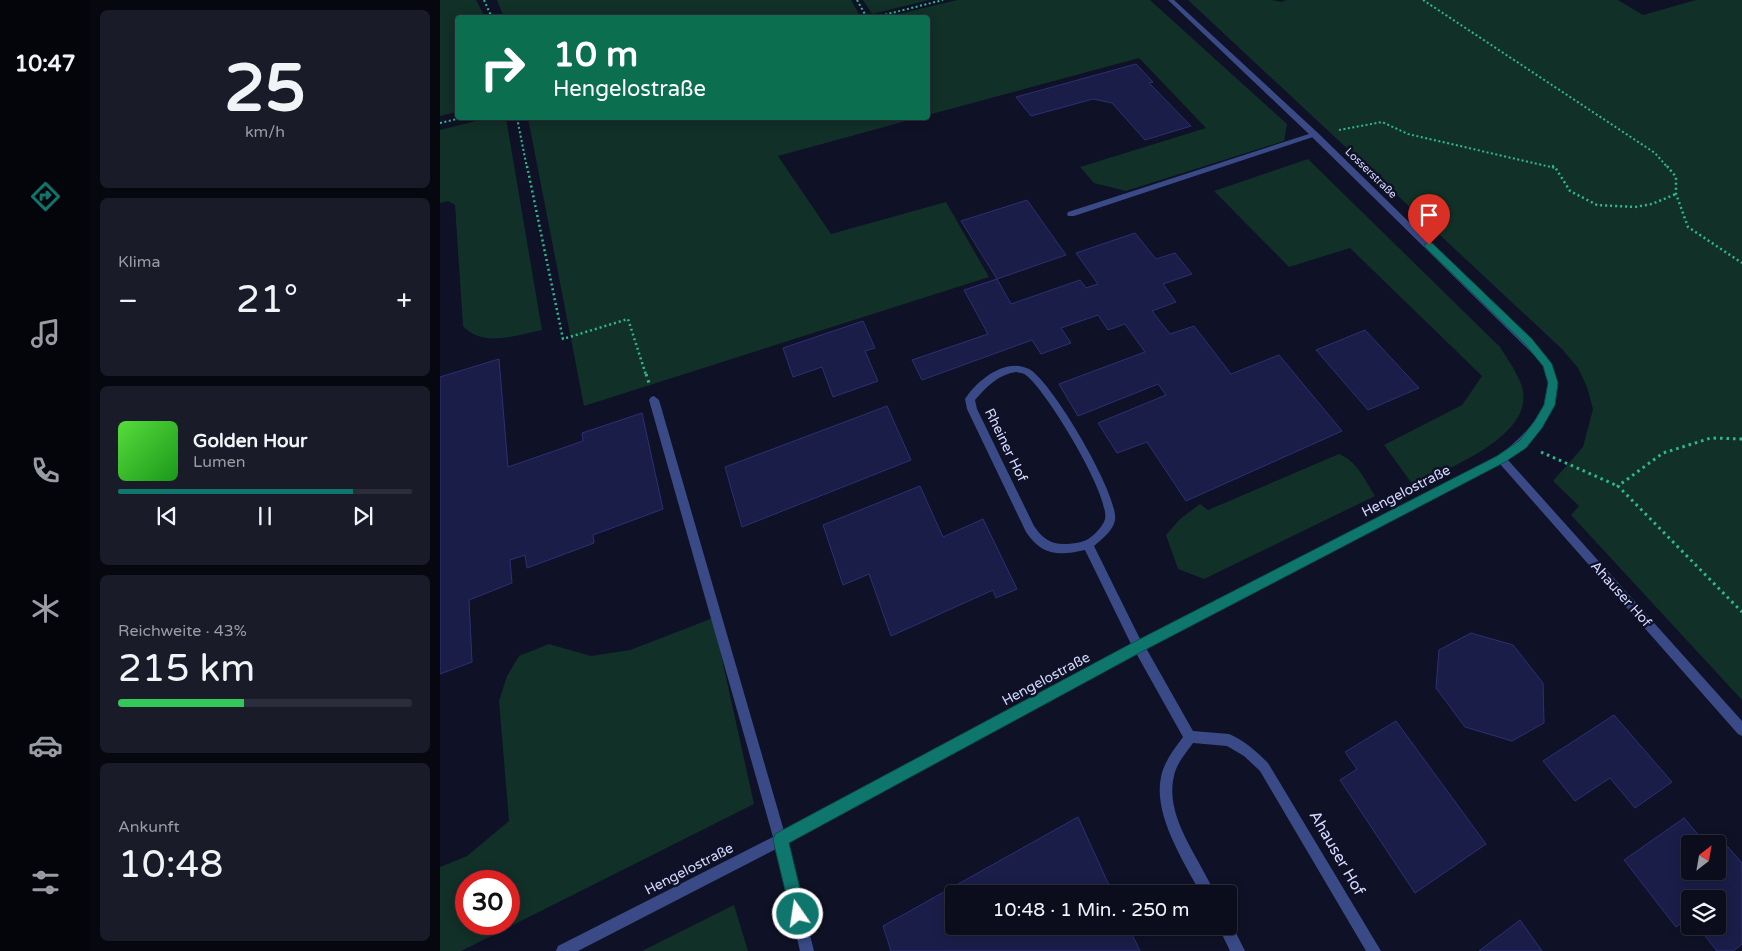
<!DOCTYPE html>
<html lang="de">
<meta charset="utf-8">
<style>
body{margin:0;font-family:"Varela Round",sans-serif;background:#191b29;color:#f1f3f6;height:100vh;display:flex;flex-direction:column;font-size:19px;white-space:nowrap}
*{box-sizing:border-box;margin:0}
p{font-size:16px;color:#9a9ca3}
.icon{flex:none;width:28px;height:28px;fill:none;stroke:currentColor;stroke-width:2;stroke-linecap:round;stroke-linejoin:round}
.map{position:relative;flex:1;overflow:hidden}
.drawer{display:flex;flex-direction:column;gap:10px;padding:10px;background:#06070f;width:350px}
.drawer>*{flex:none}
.hud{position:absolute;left:15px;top:15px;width:475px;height:105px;border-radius:5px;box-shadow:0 2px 12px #0003,0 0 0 1px #2b2d3b;background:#0b6e4f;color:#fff;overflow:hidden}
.needle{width:32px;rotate:31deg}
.tools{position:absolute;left:1241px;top:835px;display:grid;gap:10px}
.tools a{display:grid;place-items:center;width:45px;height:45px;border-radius:5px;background:#0b0d1c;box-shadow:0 2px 12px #0003,0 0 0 1px #2b2d3b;font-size:25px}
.speed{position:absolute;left:15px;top:870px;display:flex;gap:10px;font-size:25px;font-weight:700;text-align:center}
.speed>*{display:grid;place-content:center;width:65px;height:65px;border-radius:50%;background:#0b0d1c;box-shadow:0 2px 12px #0003,0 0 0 1px #2b2d3b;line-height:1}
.speed .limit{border:8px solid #d22;background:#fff;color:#111}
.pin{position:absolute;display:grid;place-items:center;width:42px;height:42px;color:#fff;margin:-51px -21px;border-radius:50% 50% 50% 0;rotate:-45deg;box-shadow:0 0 5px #0007}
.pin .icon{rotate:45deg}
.me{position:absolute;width:55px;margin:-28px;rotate:347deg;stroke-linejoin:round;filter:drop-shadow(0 0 4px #0008)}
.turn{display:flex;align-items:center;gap:18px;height:105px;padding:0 15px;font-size:22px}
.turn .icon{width:65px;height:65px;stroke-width:2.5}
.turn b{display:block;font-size:35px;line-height:42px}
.big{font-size:38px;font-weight:600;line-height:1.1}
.drawer .card{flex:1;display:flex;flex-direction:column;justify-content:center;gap:8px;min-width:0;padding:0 18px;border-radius:8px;background:#191b29}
.drawer .dial{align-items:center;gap:0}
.dial b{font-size:65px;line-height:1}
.song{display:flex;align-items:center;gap:15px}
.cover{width:60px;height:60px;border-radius:8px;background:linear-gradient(135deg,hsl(110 70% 55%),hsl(120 70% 35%))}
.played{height:5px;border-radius:2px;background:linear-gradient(90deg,#0f766e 80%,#2b2d3b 80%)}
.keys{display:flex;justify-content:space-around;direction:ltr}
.heat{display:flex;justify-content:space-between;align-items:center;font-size:28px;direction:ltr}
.charge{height:8px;border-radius:4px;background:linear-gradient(90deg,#34c759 43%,#2b2d3b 0)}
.trip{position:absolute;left:505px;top:885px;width:292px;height:50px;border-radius:5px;background:#0b0d1c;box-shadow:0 2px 12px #0003,0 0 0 1px #2b2d3b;font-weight:600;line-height:50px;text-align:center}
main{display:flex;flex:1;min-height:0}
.tab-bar{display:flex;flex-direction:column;width:90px;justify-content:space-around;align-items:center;background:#04050b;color:#9a9ca3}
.tab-bar .icon{width:35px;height:35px}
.tab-bar .active{color:#0f766e}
.tab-bar b{font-size:22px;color:#f1f3f6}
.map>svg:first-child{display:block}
.green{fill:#113027;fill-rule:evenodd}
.building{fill:#1a1d48;stroke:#2c3074}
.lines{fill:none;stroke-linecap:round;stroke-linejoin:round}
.path-far2{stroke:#2dba8d;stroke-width:2;stroke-dasharray:2 2.5;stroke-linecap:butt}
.path-far1{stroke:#2dba8d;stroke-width:2.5;stroke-dasharray:2 3;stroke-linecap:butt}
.path{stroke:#2dba8d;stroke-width:3;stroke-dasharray:2.5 4;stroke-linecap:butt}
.service{fill:#394a86;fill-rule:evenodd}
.minor{fill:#394a86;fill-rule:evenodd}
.route{fill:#0f766e;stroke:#0a4d48}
.labels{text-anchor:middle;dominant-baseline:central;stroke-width:5;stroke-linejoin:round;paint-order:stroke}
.far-street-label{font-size:11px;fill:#d4daff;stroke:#0f1126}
.street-label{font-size:14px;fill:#d4daff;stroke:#0f1126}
.near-street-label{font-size:16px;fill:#d4daff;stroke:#0f1126}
</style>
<main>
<nav class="tab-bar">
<b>10:47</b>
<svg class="icon active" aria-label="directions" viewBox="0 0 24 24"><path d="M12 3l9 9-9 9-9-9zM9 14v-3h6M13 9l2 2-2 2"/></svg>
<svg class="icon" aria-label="music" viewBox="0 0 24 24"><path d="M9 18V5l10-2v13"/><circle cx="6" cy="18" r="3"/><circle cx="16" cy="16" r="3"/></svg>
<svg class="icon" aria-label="phone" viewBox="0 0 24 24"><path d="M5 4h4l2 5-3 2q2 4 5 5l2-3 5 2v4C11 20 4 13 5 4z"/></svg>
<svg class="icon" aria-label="climate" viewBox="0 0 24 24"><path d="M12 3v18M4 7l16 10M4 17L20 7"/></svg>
<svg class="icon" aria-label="car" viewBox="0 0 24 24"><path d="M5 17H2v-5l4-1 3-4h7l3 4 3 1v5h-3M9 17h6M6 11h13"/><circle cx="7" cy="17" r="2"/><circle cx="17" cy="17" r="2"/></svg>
<svg class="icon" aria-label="filters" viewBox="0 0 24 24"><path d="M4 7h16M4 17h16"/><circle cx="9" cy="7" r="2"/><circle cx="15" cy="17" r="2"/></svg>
</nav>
<section class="drawer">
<div class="card dial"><b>25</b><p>km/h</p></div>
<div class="card"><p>Klima</p>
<div class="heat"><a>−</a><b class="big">21°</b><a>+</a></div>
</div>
<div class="card">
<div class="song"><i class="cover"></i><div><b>Golden Hour</b><p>Lumen</p></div></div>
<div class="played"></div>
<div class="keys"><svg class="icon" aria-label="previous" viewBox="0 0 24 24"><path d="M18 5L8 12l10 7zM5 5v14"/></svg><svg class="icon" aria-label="pause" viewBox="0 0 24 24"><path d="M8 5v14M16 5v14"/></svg><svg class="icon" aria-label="next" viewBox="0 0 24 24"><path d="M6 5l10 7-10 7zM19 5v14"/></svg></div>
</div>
<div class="card"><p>Reichweite · 43%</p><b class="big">215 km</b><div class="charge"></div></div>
<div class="card"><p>Ankunft</p><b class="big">10:48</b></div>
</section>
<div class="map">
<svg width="1302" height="951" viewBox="0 0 1302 951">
<rect width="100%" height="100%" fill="#0f1126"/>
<path class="green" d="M 0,0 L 36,0 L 45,17 L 18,18 L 17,112 L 0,116 Z
M 57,0 L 411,0 L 419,14 L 405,18 L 64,18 Z
M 423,0 L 489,0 L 432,14 Z
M 517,0 L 710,0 L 847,124 L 844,141 L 686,191 L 654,183 L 640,167 L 766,128 L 699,58 L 488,115 L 488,18 L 446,17 Z
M 748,0 L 832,0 L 841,2 L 847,0 L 1178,0 L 1203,15 L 1256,0 L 1302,0 L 1302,700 L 1131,515 L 1139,506 L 1113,481 L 1143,447 L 1153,409 L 1147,387 L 1138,368 L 1122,349 Z
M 48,118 L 66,118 L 102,330 C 77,335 43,348 23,326 L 15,205 L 8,201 L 0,203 L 0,130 Z
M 88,118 L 477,118 L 338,156 L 391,234 L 506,202 L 549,277 L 144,406 Z
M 868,159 L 1060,347 C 1068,360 1080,376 1083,391 C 1091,438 1006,469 973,485 L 944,445 L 1022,405 L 1042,376 L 910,248 L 849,267 L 774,191 Z
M 899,454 C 917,461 925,480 935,496 L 764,579 L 738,569 L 726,535 L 740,519 L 760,504 L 768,510 Z
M 273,618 L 314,804 L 21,951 L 0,951 L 0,867 L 27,856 L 69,821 L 59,701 L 67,676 L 79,656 L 109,644 L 151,656 L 190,650 ZM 26,881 L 69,881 L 69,924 L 26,924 Z
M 294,905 L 308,951 L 202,951 Z"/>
<path class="building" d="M 696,64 L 713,82 L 709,83 L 751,126 L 705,140 L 672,103 L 653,99 L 591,116 L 576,97 Z
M 587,200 L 626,255 L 557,279 L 521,221 Z
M 695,233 L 716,259 L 735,253 L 752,274 L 723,284 L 736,302 L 712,311 L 730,334 L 754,326 L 791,374 L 839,355 L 902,431 L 746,501 L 707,442 L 677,453 L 658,423 L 726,395 L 718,384 L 638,416 L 619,384 L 705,352 L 685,324 L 668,330 L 658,315 L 621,328 L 631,343 L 601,354 L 592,340 L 482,380 L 472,360 L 548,334 L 524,290 L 557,279 L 571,304 L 640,280 L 646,288 L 658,284 L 636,253 Z
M 423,321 L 435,348 L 425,351 L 438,381 L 393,397 L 382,367 L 353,377 L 343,348 Z
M 925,330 L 979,388 L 928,410 L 876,350 Z
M 59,359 L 68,467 L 143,441 L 142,433 L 202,413 L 223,509 L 153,535 L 154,543 L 87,568 L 85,555 L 70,560 L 72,583 L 29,600 L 32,662 L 0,674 L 0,377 Z
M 447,406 L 471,460 L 302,527 L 285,467 Z
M 480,486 L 503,537 L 543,519 L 577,589 L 556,598 L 553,590 L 451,636 L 429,574 L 403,585 L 383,525 Z
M 1031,633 L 1073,645 L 1103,683 L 1104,723 L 1072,741 L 1025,727 L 996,688 L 999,650 Z
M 1174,715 L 1232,782 L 1195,808 L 1170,778 L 1135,801 L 1103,761 Z
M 956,721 L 1046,844 L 975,893 L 900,780 L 917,769 L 905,752 Z
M 638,817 L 673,894 L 514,894 L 514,926 L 688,926 L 700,951 L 451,951 L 443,926 Z
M 1244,818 L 1266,844 L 1250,844 L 1250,871 L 1278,871 L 1278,844 L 1274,844 L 1281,839 L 1302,863 L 1302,944 L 1293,951 L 1277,951 L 1257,926 L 1278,926 L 1278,899 L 1250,899 L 1250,917 L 1236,927 L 1184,860 Z
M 1080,920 L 1102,951 L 1039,951 Z"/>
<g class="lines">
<path class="path-far2" d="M 44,0 L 52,18
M 417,0 L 427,18
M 983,0 L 1215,153 L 1228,168
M 432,18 L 503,0
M 77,118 L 87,168
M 0,123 L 21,118
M 899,130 L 942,122 L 968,134 L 1115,168"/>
<path class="path-far1" d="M 87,166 L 123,339 L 188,319 L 206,375
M 1112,166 L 1115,167 L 1130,191 L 1157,205 L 1195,207 L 1212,204 L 1236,194
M 1227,166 L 1236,177 L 1236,194 L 1248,227 L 1302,263"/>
<path class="path" d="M 206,374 L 209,383
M 1302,439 L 1271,438 L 1223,453 L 1178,486 L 1302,612
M 1101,452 L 1178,486"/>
<path class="service" d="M 872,133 L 879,135 L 634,216 L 628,216 L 627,214 L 628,212 Z"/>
<path class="minor" d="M 728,0 L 734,0 L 878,133 L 1107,357 C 1134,396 1098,437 1068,460 L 1302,721 L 1302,736 L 1298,734 L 1060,464 L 706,648 L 753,731 L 789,734 C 804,740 816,751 828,763 L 941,951 L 926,951 L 820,771 L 804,756 L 787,746 L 753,743 C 746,753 736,764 734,776 C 724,817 760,858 775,894 L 761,894 C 744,862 713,815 721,777 C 724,762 734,749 743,737 L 696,653 L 347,843 L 374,951 L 360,951 L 336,849 L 138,951 L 116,951 L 118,946 L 333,837 L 209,400 L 211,397 L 214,396 L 219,400 L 344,831 L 691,644 L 645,550 C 619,556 602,556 586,532 L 527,409 L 525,399 C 537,380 566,357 589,369 C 611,380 679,495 675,520 C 673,531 662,539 654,546 L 700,639 L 1058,456 C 1085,436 1128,395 1098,359 L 872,137 ZM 576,372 C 581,373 584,373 587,376 C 607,392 670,495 665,519 C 663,527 651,539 644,541 C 639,543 633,543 628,544 C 611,545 603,539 594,526 L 537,409 L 535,400 C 546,387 559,374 576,372 Z
M 789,921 L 790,921 L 805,951 L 790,951 L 778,926 L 789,926 Z"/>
</g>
<path class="route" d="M 989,242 L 992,243 L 1092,339 L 1112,364 L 1118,383 L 1115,405 L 1102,428 L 1086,448 L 1065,462 L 703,651 L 349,843 L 366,914 L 364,919 L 358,922 L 352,919 L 333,840 L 335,834 L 694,642 L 1057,456 L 1079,441 L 1094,422 L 1104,405 L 1108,383 L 1103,366 L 1085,344 L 985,247 L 984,245 Z"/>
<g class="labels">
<g class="far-street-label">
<text transform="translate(931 173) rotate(44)">Losserstraße</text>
</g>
<g class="street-label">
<text transform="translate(566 445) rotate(64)">Rheiner Hof</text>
<text transform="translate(966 491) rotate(-27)">Hengelostraße</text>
<text transform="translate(1181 594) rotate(48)">Ahauser Hof</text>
<text transform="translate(606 679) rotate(-28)">Hengelostraße</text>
<text transform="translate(249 869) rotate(-27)">Hengelostraße</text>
</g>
<g class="near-street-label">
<text transform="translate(897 853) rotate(60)">Ahauser Hof</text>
</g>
</g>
</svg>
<div class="tools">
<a><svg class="needle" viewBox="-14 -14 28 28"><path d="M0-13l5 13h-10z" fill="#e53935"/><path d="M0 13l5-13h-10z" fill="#9a9ca3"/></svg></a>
<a><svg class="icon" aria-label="layers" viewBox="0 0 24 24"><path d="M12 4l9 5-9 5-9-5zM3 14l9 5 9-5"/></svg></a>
</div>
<div class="speed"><div class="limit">30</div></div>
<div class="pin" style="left:989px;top:245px;background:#d93025"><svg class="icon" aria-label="arrive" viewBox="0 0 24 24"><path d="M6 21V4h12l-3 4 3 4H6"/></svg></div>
<svg class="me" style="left:358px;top:914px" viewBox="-20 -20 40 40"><circle r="17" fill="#0f766e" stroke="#fff" stroke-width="3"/><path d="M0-11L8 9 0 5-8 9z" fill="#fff"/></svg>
<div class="trip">10:48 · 1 Min. · 250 m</div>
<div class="hud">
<div class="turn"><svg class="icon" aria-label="right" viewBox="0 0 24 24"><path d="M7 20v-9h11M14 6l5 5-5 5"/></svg><div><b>10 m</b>Hengelostraße</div></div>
</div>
</div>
</main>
